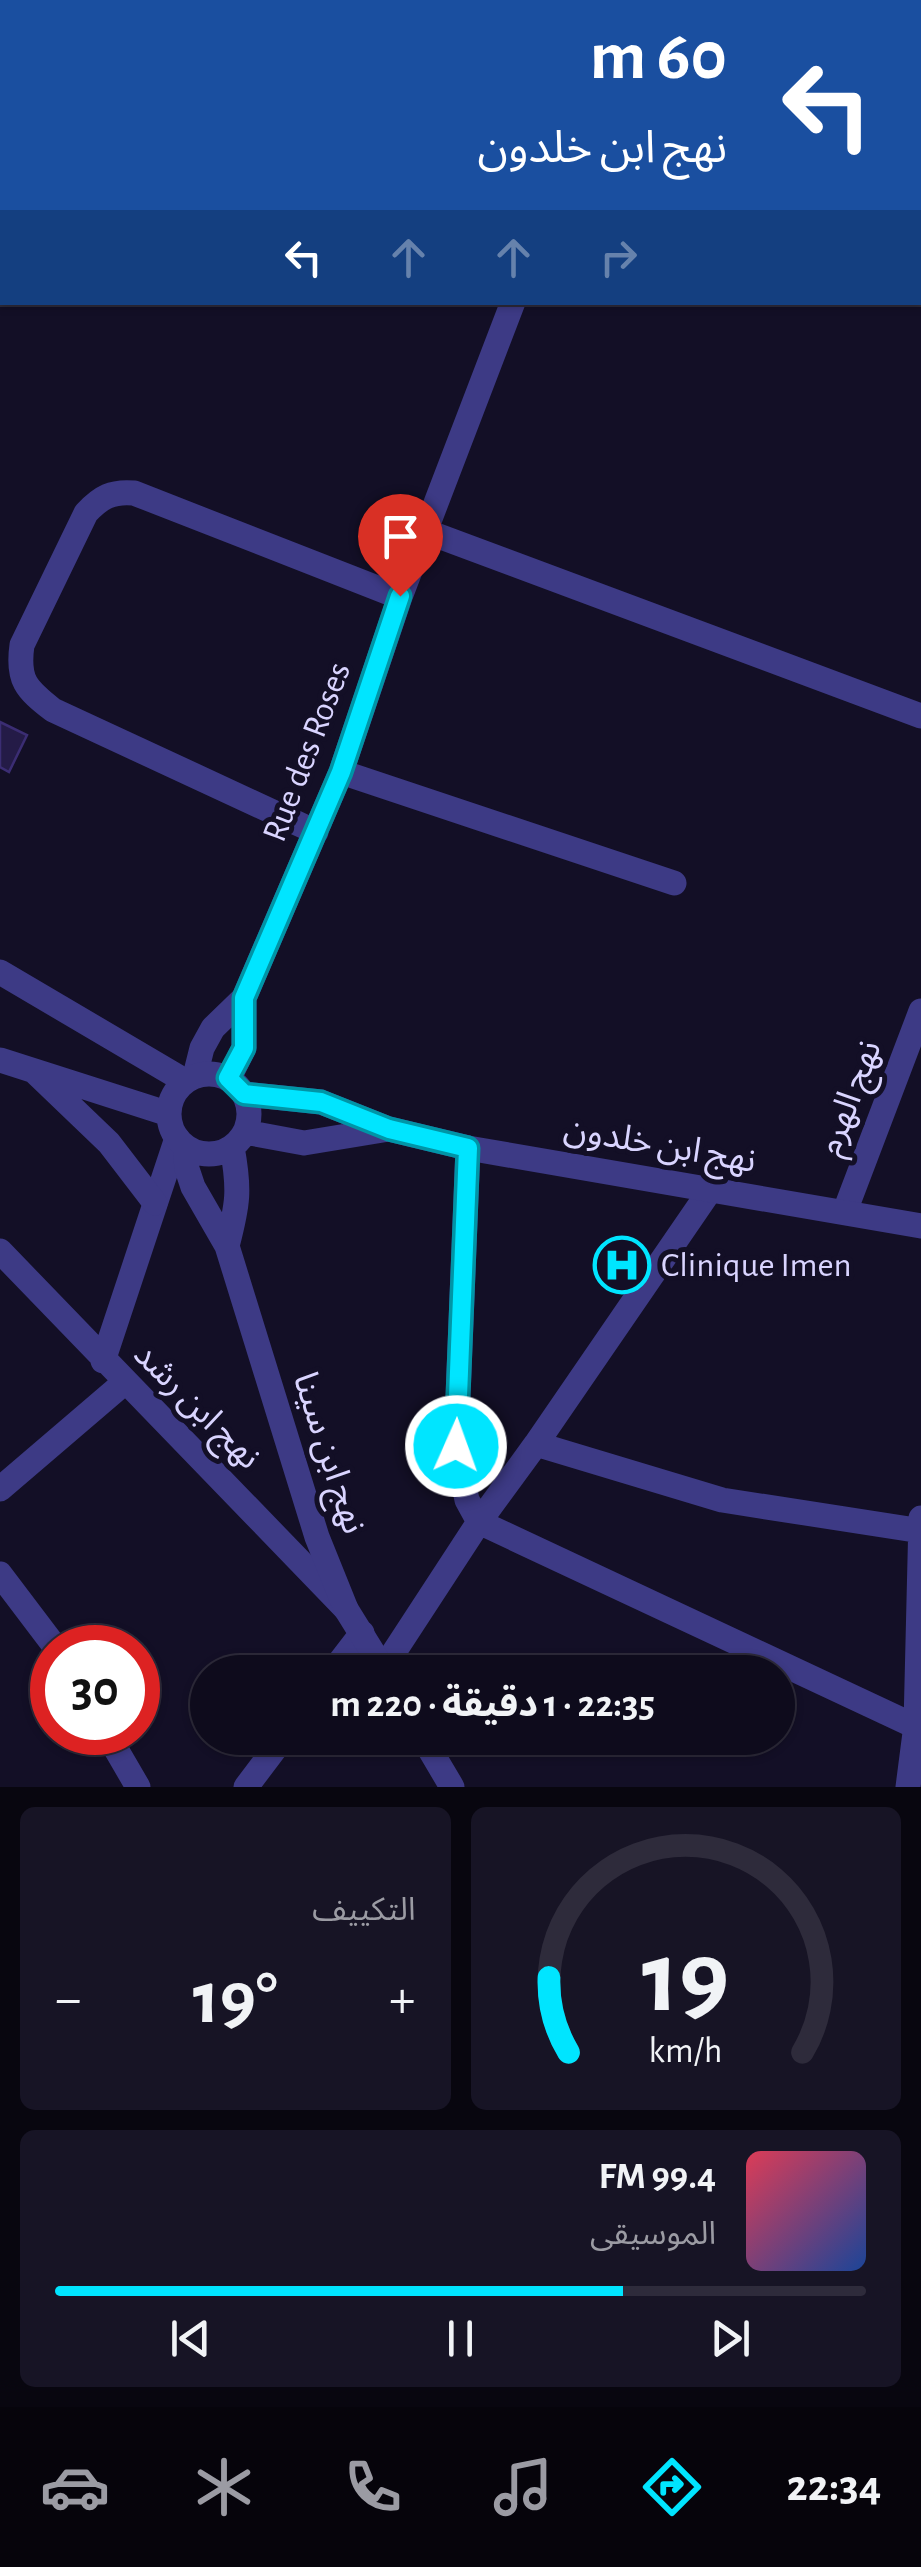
<!DOCTYPE html>
<html lang="ar">
<meta charset="utf-8">
<style>
body{margin:0;font-family:"Alegreya Sans","Noto Sans Arabic",sans-serif;background:#171425;color:#f1f3f6;direction:rtl;height:100vh;display:flex;flex-direction:column;font-size:38px;white-space:nowrap}
*{box-sizing:border-box;margin:0}
p{font-size:32px;color:#9b9ba3}
.icon{flex:none;width:55px;height:55px;fill:none;stroke:currentColor;stroke-width:2;stroke-linecap:round;stroke-linejoin:round}
.map{position:relative;height:1787px;overflow:hidden;direction:ltr}
.drawer{display:flex;flex-direction:column;gap:20px;padding:20px;background:#08060f;flex:1}
.drawer>*{flex:none}
.top-card{position:absolute;left:0px;top:0px;width:922px;height:305px;box-shadow:0 2px 8px #0004,0 0 0 2px #2e2b3b;direction:rtl;background:#1a4fa0;color:#fff;overflow:hidden}
.speed{position:absolute;left:30px;top:1625px;display:flex;gap:20px;font-size:50px;font-weight:700;text-align:center}
.speed>*{display:grid;place-content:center;width:130px;height:130px;border-radius:50%;background:#0e0b1c;box-shadow:0 2px 8px #0004,0 0 0 2px #2e2b3b;line-height:1}
.speed .limit{border:15px solid #d22;background:#fff;color:#111}
.pin{position:absolute;display:grid;place-items:center;width:85px;height:85px;color:#fff;margin:-102px -42px;border-radius:50% 50% 50% 0;rotate:-45deg;box-shadow:0 0 10px #0007}
.pin .icon{rotate:45deg}
.me{position:absolute;width:110px;margin:-55px;rotate:2deg;stroke-linejoin:round;filter:drop-shadow(0 0 8px #0008)}
.turn{display:flex;align-items:center;gap:35px;height:210px;padding:0 30px;font-size:45px}
.turn .icon{width:130px;height:130px;stroke-width:2.5}
.turn b{display:block;font-size:70px;line-height:85px}
.lanes{display:flex;align-items:center;height:95px;padding:0 30px;background:#0003;justify-content:center;gap:50px;direction:ltr}
.lanes .off{opacity:.35}
.big{font-size:75px;font-weight:700;line-height:1.1}
.drawer .tile{flex:1;display:flex;flex-direction:column;justify-content:center;gap:15px;min-width:0;padding:0 35px;border-radius:15px;background:#171425}
.drawer .dial{align-items:center;gap:0}
.dial svg{height:260px;overflow:visible;fill:none;stroke:#2e2b3b;stroke-width:7;stroke-linecap:round;text-anchor:middle}
.dial text{fill:#f1f3f6;stroke:none}
.song{display:flex;align-items:center;gap:30px}
.cover{width:120px;height:120px;border-radius:15px;background:linear-gradient(135deg,hsl(350 70% 55%),hsl(220 70% 35%))}
.played{height:10px;border-radius:5px;background:linear-gradient(90deg,#00e5ff 70%,#2e2b3b 70%)}
.keys{display:flex;justify-content:space-around;direction:ltr}
.heat{display:flex;justify-content:space-between;align-items:center;font-size:55px;direction:ltr}
.drawer .tiles{flex:1;display:grid;gap:20px;grid-template-columns:1fr 1fr}
.tile:last-child{grid-column:span 2}
.trip{position:absolute;left:190px;top:1655px;width:605px;height:100px;border-radius:50px;background:#0e0b1c;box-shadow:0 2px 8px #0004,0 0 0 2px #2e2b3b;font-weight:700;line-height:100px;text-align:center;direction:rtl}
.tabs{display:flex;height:160px;justify-content:space-around;align-items:center;background:#06040b;color:#9b9ba3}
.tabs .icon{width:70px;height:70px}
.tabs .selected{color:#00e5ff}
.tabs b{font-size:45px;color:#f1f3f6}
.map>svg:first-child{display:block}
.green{fill:#12302f}
.building{fill:#241b47;stroke:#3b2d73;stroke-width:2.5}
.lines{fill:none;stroke-linecap:round;stroke-linejoin:round}
.minor{stroke:#3d3a85;stroke-width:25}
.tertiary{stroke:#3d3a85;stroke-width:25}
.route-casing{stroke:#0095a6;stroke-width:25}
.route{stroke:#00e5ff;stroke-width:18}
.labels{text-anchor:middle;dominant-baseline:central;stroke-width:10;stroke-linejoin:round;paint-order:stroke}
.street-label{font-size:35px;fill:#d9d4ff;stroke:#130f26}
.poi-label{font-size:35px;fill:#d9d4ff;stroke:#130f26;text-anchor:start}
</style>
<div class="map">
<svg width="921" height="1787" viewBox="0 0 921 1787">
<rect width="100%" height="100%" fill="#130f26"/>
<path class="green" d="M 0,0 L 444,0 L 445,2 L 2,2 L 0,185 Z"/>
<path class="building" d="M 0,722 L 27,735 L 9,772 L 0,767 Z"/>
<g class="lines">
<path class="minor" d="M 856,0 L 862,2
M 661,2 L 662,0
M 920,24 L 921,25
M 0,221 L 2,221
M 920,221 L 921,221
M 425,531 L 921,716
M 341,772 L 674,883
M 316,832 L 53,710 C 26,689 17,680 22,645 L 86,513 C 101,497 112,491 134,493 L 400,597
M 195,1076 L 202,1048 L 213,1028 L 244,998 L 341,772 L 400,597 L 513,302
M 229,1078 L 244,1048 L 244,998
M 468,1148 L 456,1446 L 467,1500 L 479,1522 L 921,1729
M 845,1211 L 921,1011
M 0,1251 L 346,1609
M 103,1361 L 177,1138
M 536,1444 L 711,1189
M 0,1489 L 125,1382
M 0,1574 L 56,1648
M 383,1669 L 479,1522 L 536,1444 L 722,1500 L 921,1531
M 332,1672 L 362,1633
M 106,1732 L 138,1787
M 246,1787 L 283,1738
M 908,1787 L 916,1725 L 921,1518"/>
<path class="tertiary" d="M 0,972 L 185,1081
M 0,1060 L 169,1114
M 35,1072 L 109,1143 L 155,1203
M169 1114a40 40 0 1 1 80 0a40 40 0 1 1-80 0Z
M 244,1094 L 321,1102 L 389,1129 L 468,1148 L 921,1226
M 245,1132 L 304,1143 L 389,1129
M 185,1146 L 187,1169 L 193,1187 L 227,1246 L 317,1537 L 346,1609 L 385,1672
M 227,1246 C 238,1204 240,1190 232,1147
M 423,1738 L 452,1787"/>
</g>
<g class="lines">
<g class="route-casing">
<path id="route" d="M 400,596 L 341,772 L 244,998 L 244,1048 L 228,1078 L 244,1094 L 321,1102 L 389,1129 L 468,1148 L 456,1446"/>
</g>
<use href="#route" class="route"/>
</g>
<defs>
<g id="hospital-ring" transform="scale(2.875)"><circle r="9.5" fill="#130f26" stroke="#00e5ff" stroke-width="1.5"/><path d="M-5-5h3v3.5h4V-5h3V5h-3V1.5h-4V5h-3Z" fill="#00e5ff"/></g>
</defs>
<g fill-rule="evenodd">
<use href="#hospital-ring" x="622" y="1265"/>
</g>
<g class="labels">
<g class="street-label">
<text transform="translate(307 752) rotate(-69)">Rue des Roses</text>
<text transform="translate(850 1098) rotate(-69)">نهج الهرم</text>
<text transform="translate(660 1145) rotate(10)">نهج ابن خلدون</text>
<text transform="translate(197 1406) rotate(45)">نهج ابن رشد</text>
<text transform="translate(329 1453) rotate(72)">نهج ابن سينا</text>
</g>
<g class="poi-label">
<text x="661" y="1265">Clinique Imen</text>
</g>
</g>
</svg>
<div class="speed"><div class="limit">30</div></div>
<div class="pin" style="left:400px;top:596px;background:#d93025"><svg class="icon" aria-label="arrive" viewBox="0 0 24 24"><path d="M6 21V4h12l-3 4 3 4H6"/></svg></div>
<svg class="me" style="left:456px;top:1446px" viewBox="-20 -20 40 40"><circle r="17" fill="#00e5ff" stroke="#fff" stroke-width="3"/><path d="M0-11L8 9 0 5-8 9z" fill="#fff"/></svg>
<div class="trip">22:35 · 1 دقيقة · 220 m</div>
<div class="top-card">
<div class="turn"><svg class="icon" aria-label="left" viewBox="0 0 24 24"><path d="M17 20v-9H6M10 6l-5 5 5 5"/></svg><div><b>60 m</b>نهج ابن خلدون</div></div>
<div class="lanes"><svg class="icon" aria-label="left" viewBox="0 0 24 24"><path d="M17 20v-9H6M10 6l-5 5 5 5"/></svg><svg class="icon off" aria-label="ahead" viewBox="0 0 24 24"><path d="M12 20V5M6 11l6-6 6 6"/></svg><svg class="icon off" aria-label="ahead" viewBox="0 0 24 24"><path d="M12 20V5M6 11l6-6 6 6"/></svg><svg class="icon off" aria-label="right" viewBox="0 0 24 24"><path d="M7 20v-9h11M14 6l5 5-5 5"/></svg></div>
</div>
</div>
<section class="drawer">
<div class="tiles">
<div class="tile dial"><svg viewBox="0 0 100 80">
<path d="M14 69A42 42 0 1 1 86 69"/>
<path d="M14 69A42 42 0 0 1 8 46" stroke="#00e5ff"/>
<text x="50" y="56" font-size="32" font-weight="700">19</text>
<text x="50" y="72" font-size="11">km/h</text>
</svg></div>
<div class="tile"><p>التكييف</p>
<div class="heat"><a>−</a><b class="big">19°</b><a>+</a></div>
</div>
<div class="tile">
<div class="song"><i class="cover"></i><div><b>99.4 FM</b><p>الموسيقى</p></div></div>
<div class="played"></div>
<div class="keys"><svg class="icon" aria-label="previous" viewBox="0 0 24 24"><path d="M18 5L8 12l10 7zM5 5v14"/></svg><svg class="icon" aria-label="pause" viewBox="0 0 24 24"><path d="M8 5v14M16 5v14"/></svg><svg class="icon" aria-label="next" viewBox="0 0 24 24"><path d="M6 5l10 7-10 7zM19 5v14"/></svg></div>
</div>
</div>
</section>
<nav class="tabs">
<b>22:34</b>
<svg class="icon selected" aria-label="directions" viewBox="0 0 24 24"><path d="M12 3l9 9-9 9-9-9zM9 14v-3h6M13 9l2 2-2 2"/></svg>
<svg class="icon" aria-label="music" viewBox="0 0 24 24"><path d="M9 18V5l10-2v13"/><circle cx="6" cy="18" r="3"/><circle cx="16" cy="16" r="3"/></svg>
<svg class="icon" aria-label="phone" viewBox="0 0 24 24"><path d="M5 4h4l2 5-3 2q2 4 5 5l2-3 5 2v4C11 20 4 13 5 4z"/></svg>
<svg class="icon" aria-label="climate" viewBox="0 0 24 24"><path d="M12 3v18M4 7l16 10M4 17L20 7"/></svg>
<svg class="icon" aria-label="car" viewBox="0 0 24 24"><path d="M5 17H2v-5l4-1 3-4h7l3 4 3 1v5h-3M9 17h6M6 11h13"/><circle cx="7" cy="17" r="2"/><circle cx="17" cy="17" r="2"/></svg>
</nav>
